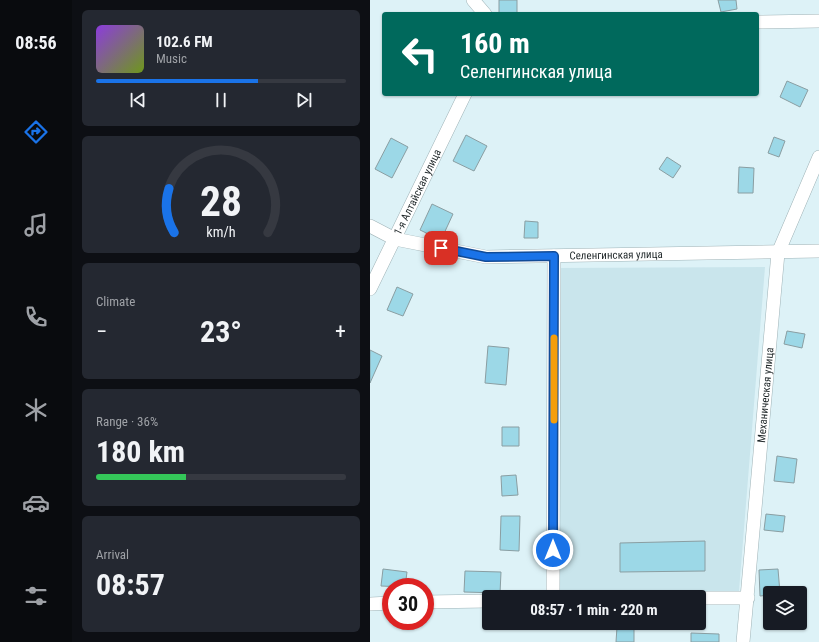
<!DOCTYPE html>
<meta charset="utf-8">
<style>
body{margin:0;font-family:"Roboto Condensed",sans-serif;background:#242831;color:#f1f3f6;height:100vh;display:flex;flex-direction:column;font-size:15px;white-space:nowrap}
*{box-sizing:border-box;margin:0}
p{font-size:13px;color:#9ea1a6}
.icon{flex:none;width:22px;height:22px;fill:none;stroke:currentColor;stroke-width:2;stroke-linecap:round;stroke-linejoin:round}
.map{position:relative;flex:1;overflow:hidden}
.drawer{display:flex;flex-direction:column;gap:10px;padding:10px;background:#0d0f14;width:298px}
.drawer>*{flex:none}
.top-card{position:absolute;left:12px;top:12px;width:377px;height:84px;border-radius:4px;box-shadow:0 1px 3px #0004;background:#00695c;color:#fff;overflow:hidden}
.controls{position:absolute;left:393px;top:586px;display:grid;gap:8px}
.controls a{display:grid;place-items:center;width:44px;height:44px;border-radius:4px;background:#171b24;box-shadow:0 1px 3px #0004;font-size:20px}
.speed{position:absolute;left:12px;top:578px;display:flex;gap:8px;font-size:20px;font-weight:700;text-align:center}
.speed>*{display:grid;place-content:center;width:52px;height:52px;border-radius:50%;background:#171b24;box-shadow:0 1px 3px #0004;line-height:1}
.speed .limit{border:6px solid #d22;background:#fff;color:#111}
.pin{position:absolute;display:grid;place-items:center;width:34px;height:34px;color:#fff;margin:-17px;border-radius:8px;box-shadow:0 2px 6px #0006}
.me{position:absolute;width:44px;margin:-22px;rotate:0deg;stroke-linejoin:round;filter:drop-shadow(0 0 3px #0008)}
.turn{display:flex;align-items:center;gap:14px;height:84px;padding:0 12px;font-size:18px}
.turn .icon{width:52px;height:52px;stroke-width:2.5}
.turn b{display:block;font-size:28px;line-height:34px}
.big{font-size:30px;font-weight:700;line-height:1.1}
.drawer .card{flex:1;display:flex;flex-direction:column;justify-content:center;gap:6px;min-width:0;padding:0 14px;border-radius:6px;background:#242831}
.drawer .dial{align-items:center;gap:0}
.dial svg{height:104px;overflow:visible;fill:none;stroke:#363941;stroke-width:7;stroke-linecap:round;text-anchor:middle}
.dial text{fill:#f1f3f6;stroke:none}
.song{display:flex;align-items:center;gap:12px}
.cover{width:48px;height:48px;border-radius:6px;background:linear-gradient(135deg,hsl(270 70% 55%),hsl(80 70% 35%))}
.played{height:4px;border-radius:2px;background:linear-gradient(90deg,#1a73e8 65%,#363941 65%)}
.keys{display:flex;justify-content:space-around;direction:ltr}
.heat{display:flex;justify-content:space-between;align-items:center;font-size:22px;direction:ltr}
.charge{height:6px;border-radius:3px;background:linear-gradient(90deg,#34c759 36%,#363941 0)}
.trip{position:absolute;left:112px;top:590px;width:224px;height:40px;border-radius:4px;background:#171b24;box-shadow:0 1px 3px #0004;font-weight:700;line-height:40px;text-align:center}
main{display:flex;flex:1;min-height:0}
.menu{display:flex;flex-direction:column;width:72px;justify-content:space-around;align-items:center;background:#090b0e;color:#9ea1a6}
.menu .icon{width:28px;height:28px}
.menu .selected{color:#1a73e8}
.menu b{font-size:18px;color:#f1f3f6}
.map>svg:first-child{display:block}
.built{fill:#c9e5ec}
.building{fill:#9cd8e7;stroke:#8a9ea2}
.lines{fill:none;stroke-linecap:round;stroke-linejoin:round}
.street-casing{stroke:#9fb3b7;stroke-width:14}
.street{stroke:#fff;stroke-width:13}
.route-casing{stroke:#114b97;stroke-width:10}
.route{stroke:#1a73e8;stroke-width:7}
.slow{stroke:#f59e0b;stroke-width:7}
.labels{text-anchor:middle;dominant-baseline:central;stroke-width:3;stroke-linejoin:round;paint-order:stroke}
.street-label{font-size:11px;fill:#1e2628;stroke:#fff}
</style>
<main>
<nav class="menu">
<b>08:56</b>
<svg class="icon selected" aria-label="directions" viewBox="0 0 24 24"><path d="M12 3l9 9-9 9-9-9zM9 14v-3h6M13 9l2 2-2 2"/></svg>
<svg class="icon" aria-label="music" viewBox="0 0 24 24"><path d="M9 18V5l10-2v13"/><circle cx="6" cy="18" r="3"/><circle cx="16" cy="16" r="3"/></svg>
<svg class="icon" aria-label="phone" viewBox="0 0 24 24"><path d="M5 4h4l2 5-3 2q2 4 5 5l2-3 5 2v4C11 20 4 13 5 4z"/></svg>
<svg class="icon" aria-label="climate" viewBox="0 0 24 24"><path d="M12 3v18M4 7l16 10M4 17L20 7"/></svg>
<svg class="icon" aria-label="car" viewBox="0 0 24 24"><path d="M5 17H2v-5l4-1 3-4h7l3 4 3 1v5h-3M9 17h6M6 11h13"/><circle cx="7" cy="17" r="2"/><circle cx="17" cy="17" r="2"/></svg>
<svg class="icon" aria-label="filters" viewBox="0 0 24 24"><path d="M4 7h16M4 17h16"/><circle cx="9" cy="7" r="2"/><circle cx="15" cy="17" r="2"/></svg>
</nav>
<section class="drawer">
<div class="card">
<div class="song"><i class="cover"></i><div><b>102.6 FM</b><p>Music</p></div></div>
<div class="played"></div>
<div class="keys"><svg class="icon" aria-label="previous" viewBox="0 0 24 24"><path d="M18 5L8 12l10 7zM5 5v14"/></svg><svg class="icon" aria-label="pause" viewBox="0 0 24 24"><path d="M8 5v14M16 5v14"/></svg><svg class="icon" aria-label="next" viewBox="0 0 24 24"><path d="M6 5l10 7-10 7zM19 5v14"/></svg></div>
</div>
<div class="card dial"><svg viewBox="0 0 100 80">
<path d="M14 69A42 42 0 1 1 86 69"/>
<path d="M14 69A42 42 0 0 1 10 35" stroke="#1a73e8"/>
<text x="50" y="56" font-size="32" font-weight="700">28</text>
<text x="50" y="72" font-size="11">km/h</text>
</svg></div>
<div class="card"><p>Climate</p>
<div class="heat"><a>−</a><b class="big">23°</b><a>+</a></div>
</div>
<div class="card"><p>Range · 36%</p><b class="big">180 km</b><div class="charge"></div></div>
<div class="card"><p>Arrival</p><b class="big">08:57</b></div>
</section>
<div class="map">
<svg width="449" height="642" viewBox="0 0 449 642">
<rect width="100%" height="100%" fill="#ddf2f7"/>
<path class="built" d="M 395,267 L 369,591 L 186,596 L 187,268 Z"/>
<path class="building" d="M 129,0 L 147,0 L 147,14 L 129,14 Z
M 348,0 L 366,0 L 367,9 L 351,12 Z
M 417,81 L 438,90 L 430,107 L 410,97 Z
M 96,135 L 117,146 L 104,171 L 83,161 Z
M 404,137 L 415,141 L 409,157 L 398,153 Z
M 21,138 L 38,147 L 22,178 L 5,169 Z
M 297,157 L 311,166 L 303,178 L 289,169 Z
M 369,167 L 384,168 L 383,193 L 368,193 Z
M 62,204 L 83,214 L 71,240 L 50,230 Z
M 155,221 L 168,222 L 168,238 L 154,238 Z
M 27,287 L 43,294 L 33,316 L 17,310 Z
M 417,331 L 435,334 L 432,348 L 414,344 Z
M 118,346 L 139,348 L 136,385 L 115,383 Z
M 0,350 L 12,356 L 0,383 Z
M 132,427 L 149,427 L 149,446 L 132,446 Z
M 407,456 L 427,459 L 424,483 L 404,481 Z
M 146,475 L 148,495 L 132,496 L 131,476 Z
M 396,514 L 415,516 L 413,532 L 394,530 Z
M 131,516 L 150,516 L 149,551 L 130,550 Z
M 335,541 L 335,571 L 250,572 L 250,543 Z
M 13,569 L 37,572 L 35,587 L 11,586 Z
M 408,569 L 410,593 L 400,593 L 400,595 L 390,596 L 389,570 Z
M 95,571 L 131,572 L 130,593 L 94,592 Z
M 247,627 L 264,628 L 264,642 L 246,642 Z
M 321,633 L 349,634 L 349,642 L 321,642 Z"/>
<g class="lines">
<g class="street-casing">
<g id="street">
<path d="M 103,0 L 115,14"/>
<path d="M 387,22 L 449,21"/>
<path id="s1" d="M 0,226 L 25,239 L 116,257 L 449,251"/>
<path id="s2" d="M 0,289 L 95,94"/>
<path d="M 183,597 L 184,256"/>
<path d="M 329,598 L 378,598"/>
<path d="M 55,602 L 119,601"/>
<path d="M 0,604 L 21,603"/>
<path id="s3" d="M 373,642 L 408,253 L 449,157"/>
</g>
</g>
<use href="#street" class="street"/>
</g>
<g class="lines">
<g class="route-casing">
<path id="route" d="M 71,248 L 116,257 L 184,256 L 183,550"/>
</g>
<use href="#route" class="route"/>
<path class="slow" d="M 184,420 L 184,338"/>
</g>
<g class="labels">
<g class="street-label">
<text stroke="none"><textPath href="#s2" startOffset="108">1-я Алтайская улица</textPath></text>
<text stroke="none"><textPath href="#s1" startOffset="251">Селенгинская улица</textPath></text>
<text stroke="none"><textPath href="#s3" startOffset="248">Механическая улица</textPath></text>
</g>
</g>
</svg>
<div class="controls">
<a><svg class="icon" aria-label="layers" viewBox="0 0 24 24"><path d="M12 4l9 5-9 5-9-5zM3 14l9 5 9-5"/></svg></a>
</div>
<div class="speed"><div class="limit">30</div></div>
<div class="pin" style="left:71px;top:248px;background:#d93025"><svg class="icon" aria-label="arrive" viewBox="0 0 24 24"><path d="M6 21V4h12l-3 4 3 4H6"/></svg></div>
<svg class="me" style="left:183px;top:550px" viewBox="-20 -20 40 40"><circle r="17" fill="#1a73e8" stroke="#fff" stroke-width="3"/><path d="M0-11L8 9 0 5-8 9z" fill="#fff"/></svg>
<div class="trip">08:57 · 1 min · 220 m</div>
<div class="top-card">
<div class="turn"><svg class="icon" aria-label="left" viewBox="0 0 24 24"><path d="M17 20v-9H6M10 6l-5 5 5 5"/></svg><div><b>160 m</b>Селенгинская улица</div></div>
</div>
</div>
</main>
